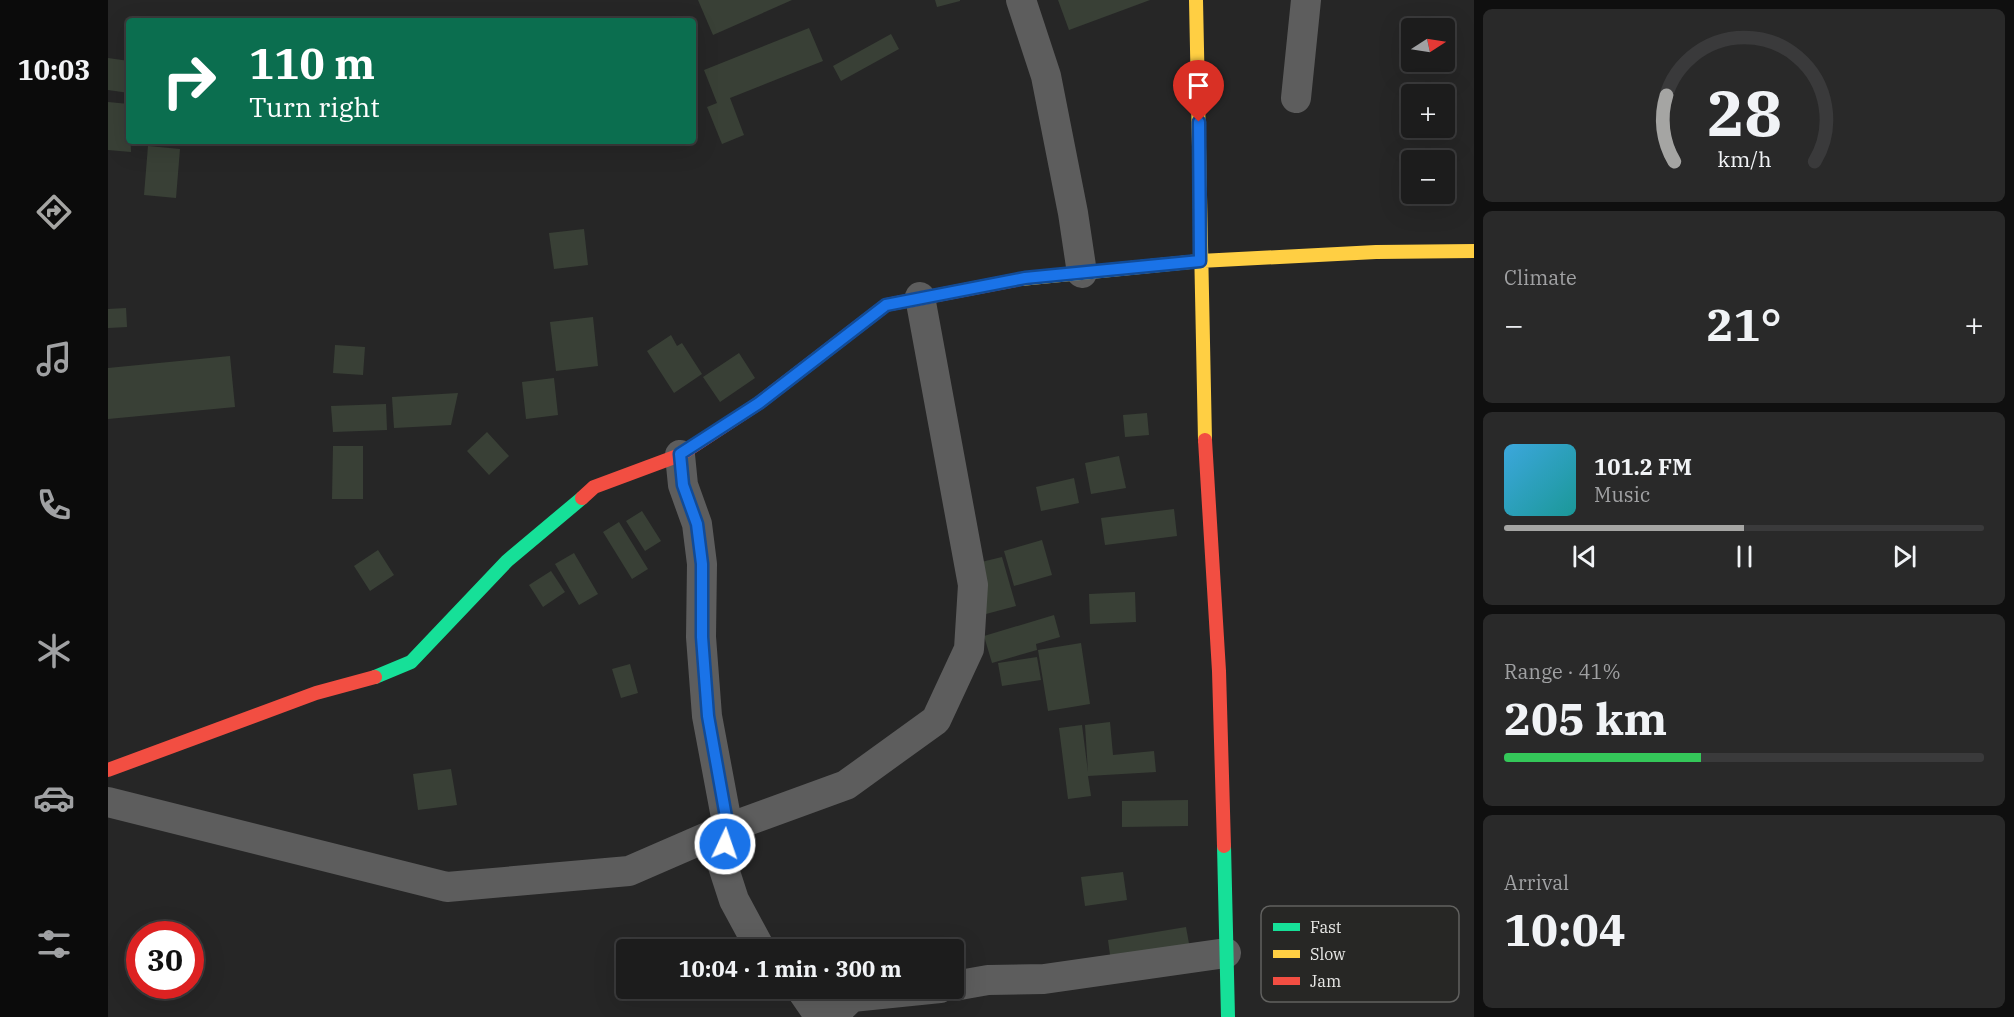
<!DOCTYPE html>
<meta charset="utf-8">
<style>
body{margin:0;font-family:"IBM Plex Serif",serif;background:#292929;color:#f1f3f6;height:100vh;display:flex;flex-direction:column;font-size:22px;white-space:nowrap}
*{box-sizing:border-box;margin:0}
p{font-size:20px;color:#a0a1a3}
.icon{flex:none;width:33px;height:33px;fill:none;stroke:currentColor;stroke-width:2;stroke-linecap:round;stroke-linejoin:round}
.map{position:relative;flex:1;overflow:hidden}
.side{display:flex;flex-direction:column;gap:9px;padding:9px;background:#0f0f0f;width:540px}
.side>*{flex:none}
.hud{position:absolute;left:18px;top:18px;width:570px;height:126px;border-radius:6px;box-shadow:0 6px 24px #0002,0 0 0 2px #3a3a3b;background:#0b6e4f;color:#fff;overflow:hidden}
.needle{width:39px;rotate:78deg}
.fabs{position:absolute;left:1293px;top:18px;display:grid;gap:12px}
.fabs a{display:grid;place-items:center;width:54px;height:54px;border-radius:6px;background:#1c1c1c;box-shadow:0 6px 24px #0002,0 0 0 2px #3a3a3b;font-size:30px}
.speed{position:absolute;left:18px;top:921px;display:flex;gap:12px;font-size:30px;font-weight:700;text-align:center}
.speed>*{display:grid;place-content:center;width:78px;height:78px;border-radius:50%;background:#1c1c1c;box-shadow:0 6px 24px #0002,0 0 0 2px #3a3a3b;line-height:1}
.speed .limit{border:9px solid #d22;background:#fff;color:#111}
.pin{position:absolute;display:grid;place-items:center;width:51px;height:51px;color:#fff;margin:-62px -26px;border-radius:50% 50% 50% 0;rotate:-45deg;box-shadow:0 0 6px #0007}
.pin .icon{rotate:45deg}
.me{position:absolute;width:66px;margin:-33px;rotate:3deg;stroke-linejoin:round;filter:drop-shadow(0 0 4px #0008)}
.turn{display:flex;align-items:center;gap:21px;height:126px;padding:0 24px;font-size:27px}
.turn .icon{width:78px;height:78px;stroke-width:2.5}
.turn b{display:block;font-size:42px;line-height:51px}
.big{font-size:45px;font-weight:700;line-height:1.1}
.side .card{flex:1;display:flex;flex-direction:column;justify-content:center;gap:9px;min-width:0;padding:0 21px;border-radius:9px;background:#292929}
.side .dial{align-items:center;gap:0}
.dial svg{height:156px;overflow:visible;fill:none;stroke:#3a3a3b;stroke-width:7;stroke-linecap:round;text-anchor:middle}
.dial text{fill:#f1f3f6;stroke:none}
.song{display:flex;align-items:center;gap:18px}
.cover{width:72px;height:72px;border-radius:9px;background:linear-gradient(135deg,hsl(200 70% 55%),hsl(180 70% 35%))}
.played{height:6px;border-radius:3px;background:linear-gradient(90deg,#a5a5a3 50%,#3a3a3b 50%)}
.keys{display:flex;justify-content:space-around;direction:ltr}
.heat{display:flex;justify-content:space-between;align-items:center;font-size:33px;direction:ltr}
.charge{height:9px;border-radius:4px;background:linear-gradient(90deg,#34c759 41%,#3a3a3b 0)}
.trip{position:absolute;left:508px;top:939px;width:348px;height:60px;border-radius:6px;background:#1c1c1c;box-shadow:0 6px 24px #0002,0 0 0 2px #3a3a3b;font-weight:700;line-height:60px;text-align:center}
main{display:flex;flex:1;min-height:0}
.menu{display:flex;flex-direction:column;width:108px;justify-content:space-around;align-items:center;background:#0b0b0b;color:#a0a1a3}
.menu .icon{width:42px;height:42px}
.menu .active{color:#a5a5a3}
.menu b{font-size:27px;color:#f1f3f6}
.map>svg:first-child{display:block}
.building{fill:#394036}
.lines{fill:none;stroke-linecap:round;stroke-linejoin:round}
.street{stroke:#5d5d5d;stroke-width:30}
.fast{stroke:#16e098;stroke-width:14}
.slow{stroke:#ffcf43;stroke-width:14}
.jam{stroke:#f24e42;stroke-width:14}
.route-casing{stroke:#114b97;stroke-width:15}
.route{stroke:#1a73e8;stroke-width:10}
.key{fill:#272725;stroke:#61615f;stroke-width:1.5}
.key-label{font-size:16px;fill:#e9e9e7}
</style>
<main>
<nav class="menu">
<b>10:03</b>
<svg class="icon active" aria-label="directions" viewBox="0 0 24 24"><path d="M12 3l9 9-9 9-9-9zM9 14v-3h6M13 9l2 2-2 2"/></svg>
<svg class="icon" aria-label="music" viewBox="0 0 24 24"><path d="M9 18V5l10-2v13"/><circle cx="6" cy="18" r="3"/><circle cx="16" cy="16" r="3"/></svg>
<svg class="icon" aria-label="phone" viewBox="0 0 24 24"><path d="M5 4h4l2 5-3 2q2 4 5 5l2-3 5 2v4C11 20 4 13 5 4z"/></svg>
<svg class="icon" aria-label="climate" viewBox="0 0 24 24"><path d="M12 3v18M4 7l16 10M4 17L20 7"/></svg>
<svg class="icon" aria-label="car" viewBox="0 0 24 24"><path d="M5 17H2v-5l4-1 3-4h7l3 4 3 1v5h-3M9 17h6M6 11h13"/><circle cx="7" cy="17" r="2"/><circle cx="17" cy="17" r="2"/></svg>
<svg class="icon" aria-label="filters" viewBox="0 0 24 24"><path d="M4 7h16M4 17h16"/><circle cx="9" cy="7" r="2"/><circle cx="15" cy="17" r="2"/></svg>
</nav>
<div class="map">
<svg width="1366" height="1017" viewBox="0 0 1366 1017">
<rect width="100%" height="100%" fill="#262626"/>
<path class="building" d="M 590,0 L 684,0 L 605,35 Z
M 827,0 L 852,0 L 852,1 L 829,7 Z
M 950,0 L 1042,0 L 961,30 Z
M 701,28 L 715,61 L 622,98 L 636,135 L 614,144 L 599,107 L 609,103 L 596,70 Z
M 783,34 L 791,49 L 733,81 L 725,66 Z
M 0,58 L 21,61 L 21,93 L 0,90 Z
M 0,102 L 21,104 L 23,152 L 0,150 Z
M 40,146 L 72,149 L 68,198 L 36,195 Z
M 476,229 L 480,265 L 446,269 L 441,233 Z
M 18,308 L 19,327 L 0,328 L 0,309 Z
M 485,317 L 490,366 L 448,371 L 442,322 Z
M 563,335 L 569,346 L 574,343 L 594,374 L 566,393 L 539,351 Z
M 227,345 L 257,347 L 255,375 L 225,373 Z
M 631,353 L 647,378 L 612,402 L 595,377 Z
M 122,356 L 127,407 L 0,419 L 0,368 Z
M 446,378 L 450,415 L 418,419 L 414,382 Z
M 350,393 L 343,425 L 286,428 L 284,397 Z
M 278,404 L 279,430 L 225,432 L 223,406 Z
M 1039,413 L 1041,435 L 1017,437 L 1015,415 Z
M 379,432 L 401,456 L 381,475 L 359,451 Z
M 225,446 L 255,446 L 255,499 L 224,499 Z
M 1011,456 L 1018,488 L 983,494 L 977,463 Z
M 966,478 L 971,503 L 933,511 L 928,487 Z
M 1066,509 L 1069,536 L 997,545 L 993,518 Z
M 534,511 L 553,541 L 537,551 L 518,521 Z
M 511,522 L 540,569 L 524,579 L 495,532 Z
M 934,540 L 944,575 L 906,586 L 896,551 Z
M 270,550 L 286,575 L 262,591 L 246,566 Z
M 466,553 L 490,594 L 471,605 L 447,564 Z
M 894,557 L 908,606 L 878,614 L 865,564 Z
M 443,571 L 457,592 L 435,607 L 421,585 Z
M 1027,592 L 1028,622 L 982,624 L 981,594 Z
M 946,615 L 952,637 L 928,644 L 929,650 L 884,663 L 876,636 Z
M 973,643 L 982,704 L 940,711 L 930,650 Z
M 929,657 L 933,680 L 894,686 L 890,663 Z
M 522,664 L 530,693 L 513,698 L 504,669 Z
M 1002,722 L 1005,755 L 1046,751 L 1048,772 L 980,776 L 983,796 L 960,799 L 951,728 L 974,725 L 980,772 L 977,725 Z
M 343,769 L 349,805 L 310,810 L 305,774 Z
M 1080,800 L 1080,826 L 1014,827 L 1014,801 Z
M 1015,872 L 1019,900 L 977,906 L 973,877 Z
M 1078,927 L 1082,949 L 1003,962 L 1000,940 Z"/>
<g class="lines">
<path class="street" d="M 913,0 L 938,76 L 965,213 L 974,273
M 1188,98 L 1198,0
M 572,455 L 575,485 L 589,524 L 594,564 L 593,637 L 599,716 L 620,828 L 613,860 L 626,900 L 653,950
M 0,802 L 339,887 L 521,871 L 620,828 L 738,785 L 828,720 L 861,649 L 865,585 L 812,297
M 846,986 L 880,980 L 936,979 L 1118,953
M 692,988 L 712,1017
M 723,1017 L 744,997 L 832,988"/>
<path class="fast" d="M 267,677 L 303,662 L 399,561 L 474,498
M 1116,846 L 1120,1017"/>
<path class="slow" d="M 1088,0 L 1097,440
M 913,279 L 1092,261 L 1268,252 L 1366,251"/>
<path class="jam" d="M 1097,440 L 1111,671 L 1116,846
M 474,498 L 486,487 L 572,455 L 651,403 L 778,305 L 913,279
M 0,770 L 208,693 L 267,677"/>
</g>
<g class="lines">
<g class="route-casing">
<path id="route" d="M 617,844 L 620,828 L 600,716 L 594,637 L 594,564 L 589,524 L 575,485 L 572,454 L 651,403 L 778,305 L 917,278 L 1092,261 L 1091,122"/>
</g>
<use href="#route" class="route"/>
</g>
<rect x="1153" y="906" width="198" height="96" rx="9" class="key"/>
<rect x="1165" y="923" width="27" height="8" fill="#16e098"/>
<rect x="1165" y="950" width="27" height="8" fill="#ffcf43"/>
<rect x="1165" y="977" width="27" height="8" fill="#f24e42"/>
<g class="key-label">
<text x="1202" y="933">Fast</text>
<text x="1202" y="960">Slow</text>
<text x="1202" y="987">Jam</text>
</g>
</svg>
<div class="fabs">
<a><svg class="needle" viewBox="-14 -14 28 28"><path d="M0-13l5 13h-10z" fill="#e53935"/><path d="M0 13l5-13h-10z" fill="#a0a1a3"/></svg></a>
<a>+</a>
<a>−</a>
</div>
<div class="speed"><div class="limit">30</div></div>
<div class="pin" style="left:1091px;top:122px;background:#d93025"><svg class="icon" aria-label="arrive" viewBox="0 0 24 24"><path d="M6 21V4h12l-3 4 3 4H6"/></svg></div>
<svg class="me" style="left:617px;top:844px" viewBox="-20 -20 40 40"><circle r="17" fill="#1a73e8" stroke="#fff" stroke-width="3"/><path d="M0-11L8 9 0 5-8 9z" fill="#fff"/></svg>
<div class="trip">10:04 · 1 min · 300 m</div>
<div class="hud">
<div class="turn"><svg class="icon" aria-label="right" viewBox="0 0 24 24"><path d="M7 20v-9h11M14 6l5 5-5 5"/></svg><div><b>110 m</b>Turn right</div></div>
</div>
</div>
<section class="side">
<div class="card dial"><svg viewBox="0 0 100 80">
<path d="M14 69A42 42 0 1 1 86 69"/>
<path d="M14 69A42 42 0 0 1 10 35" stroke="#a5a5a3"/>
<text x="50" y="56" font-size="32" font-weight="700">28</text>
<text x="50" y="72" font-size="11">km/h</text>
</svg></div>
<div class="card"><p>Climate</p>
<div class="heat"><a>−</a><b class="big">21°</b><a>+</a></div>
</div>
<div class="card">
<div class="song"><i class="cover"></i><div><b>101.2 FM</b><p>Music</p></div></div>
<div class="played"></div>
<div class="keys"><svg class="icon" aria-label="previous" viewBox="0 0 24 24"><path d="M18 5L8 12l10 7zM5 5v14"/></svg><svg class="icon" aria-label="pause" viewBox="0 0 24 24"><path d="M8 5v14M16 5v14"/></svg><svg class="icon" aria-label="next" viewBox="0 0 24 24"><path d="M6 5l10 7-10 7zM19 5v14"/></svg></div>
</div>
<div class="card"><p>Range · 41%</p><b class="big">205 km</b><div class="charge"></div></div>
<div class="card"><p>Arrival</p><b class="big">10:04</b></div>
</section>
</main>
